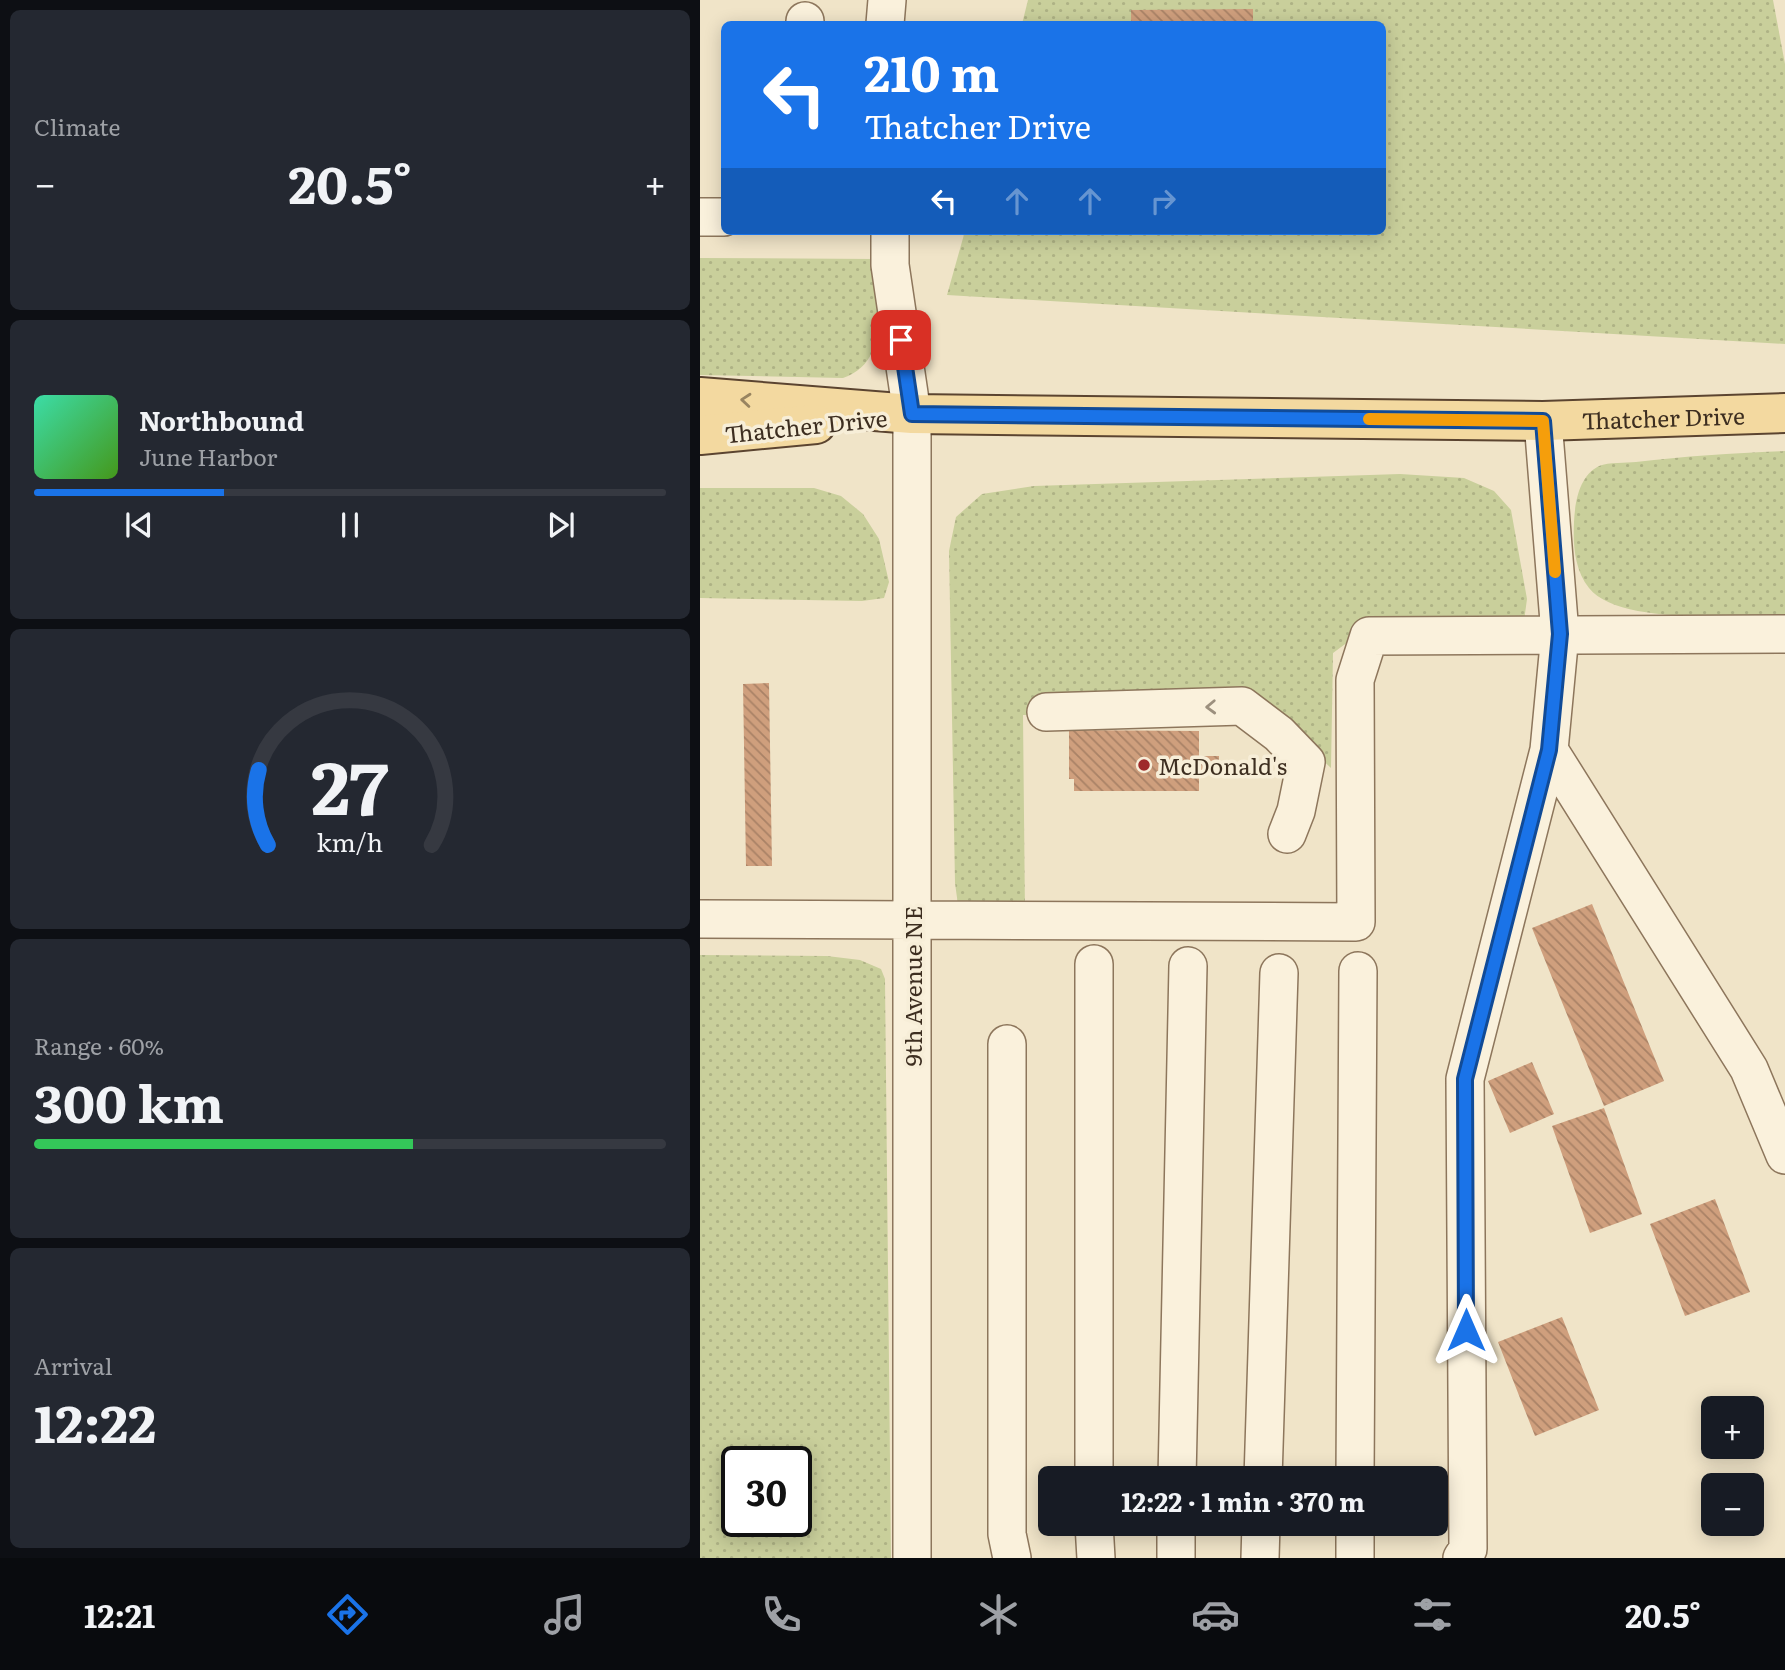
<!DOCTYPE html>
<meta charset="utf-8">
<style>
body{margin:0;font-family:Literata,serif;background:#242831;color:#f1f3f6;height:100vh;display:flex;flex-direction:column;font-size:26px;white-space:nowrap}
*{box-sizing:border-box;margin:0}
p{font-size:23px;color:#9ea1a6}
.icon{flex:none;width:38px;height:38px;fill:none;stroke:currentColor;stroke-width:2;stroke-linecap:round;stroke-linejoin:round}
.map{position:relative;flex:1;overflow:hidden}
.details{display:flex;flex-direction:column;gap:10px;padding:10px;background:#0d0f14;width:700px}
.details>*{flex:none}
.guide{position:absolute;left:21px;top:21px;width:665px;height:214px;border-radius:10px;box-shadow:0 4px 18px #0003;background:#1a73e8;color:#fff;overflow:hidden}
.controls{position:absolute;left:1001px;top:1396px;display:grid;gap:14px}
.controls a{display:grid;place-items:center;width:63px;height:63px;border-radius:10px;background:#171b24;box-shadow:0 4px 18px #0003;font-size:35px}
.speed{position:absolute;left:21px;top:1446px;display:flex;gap:14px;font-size:35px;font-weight:700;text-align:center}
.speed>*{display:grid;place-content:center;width:91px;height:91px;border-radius:50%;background:#171b24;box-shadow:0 4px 18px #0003;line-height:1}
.speed .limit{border:4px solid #111;border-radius:10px;background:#fff;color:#111}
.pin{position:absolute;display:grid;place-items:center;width:60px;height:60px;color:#fff;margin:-30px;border-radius:14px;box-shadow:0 4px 10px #0006}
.me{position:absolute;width:77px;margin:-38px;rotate:0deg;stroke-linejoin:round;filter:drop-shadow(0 0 5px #0008)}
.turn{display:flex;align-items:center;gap:24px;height:147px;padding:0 28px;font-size:32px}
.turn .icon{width:91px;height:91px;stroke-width:2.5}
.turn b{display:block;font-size:49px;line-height:60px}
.lanes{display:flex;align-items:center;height:66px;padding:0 28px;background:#0003;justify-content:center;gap:35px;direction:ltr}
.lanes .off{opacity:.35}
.big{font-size:52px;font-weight:700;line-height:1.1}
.details .card{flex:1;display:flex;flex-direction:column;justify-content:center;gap:10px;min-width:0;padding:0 24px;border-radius:10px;background:#242831}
.details .dial{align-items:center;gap:0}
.dial svg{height:182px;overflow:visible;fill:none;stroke:#363941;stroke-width:7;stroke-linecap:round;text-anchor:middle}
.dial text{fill:#f1f3f6;stroke:none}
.song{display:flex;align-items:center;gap:21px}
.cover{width:84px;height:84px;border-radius:10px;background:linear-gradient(135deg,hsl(160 70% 55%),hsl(100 70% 35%))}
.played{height:7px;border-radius:4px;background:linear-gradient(90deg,#1a73e8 30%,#363941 30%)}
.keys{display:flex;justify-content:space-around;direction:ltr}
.heat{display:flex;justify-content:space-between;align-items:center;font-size:38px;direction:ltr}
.charge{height:10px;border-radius:5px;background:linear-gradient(90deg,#34c759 60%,#363941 0)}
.trip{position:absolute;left:338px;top:1466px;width:410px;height:70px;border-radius:10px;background:#171b24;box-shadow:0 4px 18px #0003;font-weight:700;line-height:70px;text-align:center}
.tabs{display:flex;height:112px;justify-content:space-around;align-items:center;background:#090b0e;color:#9ea1a6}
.tabs .icon{width:49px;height:49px}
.tabs .current{color:#1a73e8}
.tabs b{font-size:32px;color:#f1f3f6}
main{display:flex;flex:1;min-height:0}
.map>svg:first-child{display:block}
.grass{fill:url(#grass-dots);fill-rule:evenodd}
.building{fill:url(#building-back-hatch)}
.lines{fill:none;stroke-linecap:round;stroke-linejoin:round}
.minor-casing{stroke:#8d765c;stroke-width:40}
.major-casing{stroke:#5b4430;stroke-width:42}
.minor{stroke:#faf1dc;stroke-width:37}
.major{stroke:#f3d9a0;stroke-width:38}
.oneway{stroke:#988460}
.oneway2{stroke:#9c907e}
.route-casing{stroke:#114b97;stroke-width:18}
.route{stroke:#1a73e8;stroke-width:12}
.slow{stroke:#f59e0b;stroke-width:12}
.poi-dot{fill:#9e2a2b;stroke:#f7eed8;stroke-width:2.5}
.labels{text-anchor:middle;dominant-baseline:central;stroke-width:7;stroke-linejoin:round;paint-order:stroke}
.street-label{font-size:23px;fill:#3d2e20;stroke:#f7eed8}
.poi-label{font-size:23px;fill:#3d2e20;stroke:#f7eed8;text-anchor:start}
</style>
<main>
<section class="details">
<div class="card"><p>Climate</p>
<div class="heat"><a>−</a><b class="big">20.5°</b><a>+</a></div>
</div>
<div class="card">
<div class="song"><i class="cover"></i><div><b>Northbound</b><p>June Harbor</p></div></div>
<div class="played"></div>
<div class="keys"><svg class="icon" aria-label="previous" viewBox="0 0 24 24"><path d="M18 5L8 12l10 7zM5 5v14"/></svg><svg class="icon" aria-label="pause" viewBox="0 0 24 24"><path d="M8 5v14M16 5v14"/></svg><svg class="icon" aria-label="next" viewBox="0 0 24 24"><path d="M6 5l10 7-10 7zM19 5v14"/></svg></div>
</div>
<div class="card dial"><svg viewBox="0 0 100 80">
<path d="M14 69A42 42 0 1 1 86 69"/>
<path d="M14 69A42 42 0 0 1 10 36" stroke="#1a73e8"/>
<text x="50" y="56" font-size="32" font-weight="700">27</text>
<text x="50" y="72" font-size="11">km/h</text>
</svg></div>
<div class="card"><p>Range · 60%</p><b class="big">300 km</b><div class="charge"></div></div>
<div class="card"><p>Arrival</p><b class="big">12:22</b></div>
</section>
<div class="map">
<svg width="1085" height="1558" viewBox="0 0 1085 1558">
<defs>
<pattern id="grass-dots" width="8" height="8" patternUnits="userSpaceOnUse" patternTransform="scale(1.75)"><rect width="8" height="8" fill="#c9cf9b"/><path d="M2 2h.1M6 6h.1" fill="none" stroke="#aeb285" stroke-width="1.8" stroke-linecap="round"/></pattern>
<pattern id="building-back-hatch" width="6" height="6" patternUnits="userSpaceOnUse" patternTransform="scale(1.75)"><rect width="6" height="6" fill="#cf9f7d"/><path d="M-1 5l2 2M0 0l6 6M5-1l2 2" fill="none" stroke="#a98266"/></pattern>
</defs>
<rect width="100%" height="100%" fill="#f0e4c8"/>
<path class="grass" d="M 328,0 L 1073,0 L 1085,64 L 1085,344 L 247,295 L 265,231 L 682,231 L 682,24 L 322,24 Z
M 0,258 L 175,259 C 177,301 192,361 143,378 L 0,375 Z
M 1085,451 L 1085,614 C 1040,615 919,626 889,588 C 874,569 873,544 874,522 C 875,502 879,476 899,466 C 909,462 926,463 936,462 C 986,456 1035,453 1085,451 Z
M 700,474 L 764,478 L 794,491 L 811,510 L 827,599 L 824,621 L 652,639 L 633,653 L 631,768 L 596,735 L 545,716 L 460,713 L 323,715 L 325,915 L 258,905 L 255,883 L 249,551 L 256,517 L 282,494 L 334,486 Z
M 0,488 L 114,488 L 141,496 L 163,514 L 179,539 L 189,582 L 184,598 L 162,601 L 0,598 Z
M 0,955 L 127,956 L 160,960 L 181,969 L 185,979 L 191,1558 L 0,1558 ZM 37,1461 L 96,1461 L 96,1521 L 37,1521 Z"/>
<path class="building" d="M 553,9 L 553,24 L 431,24 L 431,10 Z
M 69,683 L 72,866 L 46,866 L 43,684 Z
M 369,730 L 499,731 L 499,756 L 519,756 L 519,774 L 499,774 L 499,791 L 374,791 L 374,779 L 369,779 Z
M 892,904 L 964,1081 L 904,1106 L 832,928 Z
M 832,1062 L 854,1114 L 810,1133 L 788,1081 Z
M 904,1108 L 942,1214 L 890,1233 L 852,1126 Z
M 1015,1199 L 1050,1292 L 985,1316 L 950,1224 Z
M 862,1317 L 899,1410 L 835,1436 L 798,1342 Z"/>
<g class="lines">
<g class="minor-casing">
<path id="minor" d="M 105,21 L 105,24
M 185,24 L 187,0
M 0,217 L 24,217
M 190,231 L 190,265 L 212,414 L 212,1558
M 346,712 L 542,706 L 579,734 L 606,762 L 596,811 L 587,834
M 849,750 L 1049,1069 L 1085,1155
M 0,919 L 656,922 L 655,680 L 669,636 L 1085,634
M 307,1044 L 307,1534 L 312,1558
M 394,1479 L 394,964
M 477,1479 L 488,966
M 563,1479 L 579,973
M 655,1479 L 658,971
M 394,1524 L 396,1558
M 476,1558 L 476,1524
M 560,1558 L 561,1524
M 655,1558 L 655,1524
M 762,1558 L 768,1549 L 765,1079 L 849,750 L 860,634 L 843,421"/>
</g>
<g class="major-casing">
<g id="major">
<path id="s1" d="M 0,397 L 212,414 L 843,421 L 1085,413"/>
<path d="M 0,435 L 116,424"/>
</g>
</g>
<use href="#minor" class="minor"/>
<use href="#major" class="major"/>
</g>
<defs><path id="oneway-chevron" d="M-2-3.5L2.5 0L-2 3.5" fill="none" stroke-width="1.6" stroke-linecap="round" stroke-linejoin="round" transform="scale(1.75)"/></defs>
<use class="oneway" href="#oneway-chevron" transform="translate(46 400) rotate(-175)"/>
<use class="oneway2" href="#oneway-chevron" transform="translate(511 707) rotate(178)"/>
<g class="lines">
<g class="route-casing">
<path id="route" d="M 201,340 L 212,414 L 843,421 L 860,634 L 849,750 L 765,1079 L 766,1330"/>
</g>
<use href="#route" class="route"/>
<path class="slow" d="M 669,419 L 843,421 L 855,572"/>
</g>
<circle class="poi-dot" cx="444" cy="765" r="7"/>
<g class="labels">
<g class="street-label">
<text stroke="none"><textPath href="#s1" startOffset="964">Thatcher Drive</textPath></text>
<text transform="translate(106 425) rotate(-6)">Thatcher Drive</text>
<text transform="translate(212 986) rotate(-90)">9th Avenue NE</text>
</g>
<g class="poi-label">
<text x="458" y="765">McDonald's</text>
</g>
</g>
</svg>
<div class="controls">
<a>+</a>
<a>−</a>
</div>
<div class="speed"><div class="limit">30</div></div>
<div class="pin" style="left:201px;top:340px;background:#d93025"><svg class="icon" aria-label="arrive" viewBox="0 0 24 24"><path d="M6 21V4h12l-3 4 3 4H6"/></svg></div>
<svg class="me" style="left:766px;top:1330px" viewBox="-20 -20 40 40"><path d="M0-17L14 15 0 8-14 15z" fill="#1a73e8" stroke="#fff" stroke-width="4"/></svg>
<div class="trip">12:22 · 1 min · 370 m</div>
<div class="guide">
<div class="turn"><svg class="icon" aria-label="left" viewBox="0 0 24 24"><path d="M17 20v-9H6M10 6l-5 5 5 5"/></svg><div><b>210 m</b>Thatcher Drive</div></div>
<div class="lanes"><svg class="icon" aria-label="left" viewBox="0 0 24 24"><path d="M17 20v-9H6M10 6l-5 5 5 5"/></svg><svg class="icon off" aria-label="ahead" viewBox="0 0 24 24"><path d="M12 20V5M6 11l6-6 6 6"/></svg><svg class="icon off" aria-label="ahead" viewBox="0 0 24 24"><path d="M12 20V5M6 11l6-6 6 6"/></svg><svg class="icon off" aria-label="right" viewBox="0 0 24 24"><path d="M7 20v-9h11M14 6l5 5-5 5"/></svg></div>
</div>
</div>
</main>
<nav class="tabs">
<b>12:21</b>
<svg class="icon current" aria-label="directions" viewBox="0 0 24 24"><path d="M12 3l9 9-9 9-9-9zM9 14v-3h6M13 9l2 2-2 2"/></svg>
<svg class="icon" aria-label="music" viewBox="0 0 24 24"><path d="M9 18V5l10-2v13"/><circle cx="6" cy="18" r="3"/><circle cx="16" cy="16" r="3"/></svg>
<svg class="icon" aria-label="phone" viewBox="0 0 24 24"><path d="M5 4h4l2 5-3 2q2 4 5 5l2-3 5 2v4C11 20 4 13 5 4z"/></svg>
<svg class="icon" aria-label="climate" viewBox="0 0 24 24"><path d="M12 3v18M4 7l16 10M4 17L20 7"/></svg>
<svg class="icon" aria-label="car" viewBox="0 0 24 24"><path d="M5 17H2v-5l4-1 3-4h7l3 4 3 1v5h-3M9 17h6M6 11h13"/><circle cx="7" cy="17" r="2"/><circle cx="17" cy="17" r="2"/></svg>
<svg class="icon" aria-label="filters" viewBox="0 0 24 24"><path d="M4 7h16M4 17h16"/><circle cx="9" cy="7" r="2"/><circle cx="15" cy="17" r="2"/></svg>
<b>20.5°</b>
</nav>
